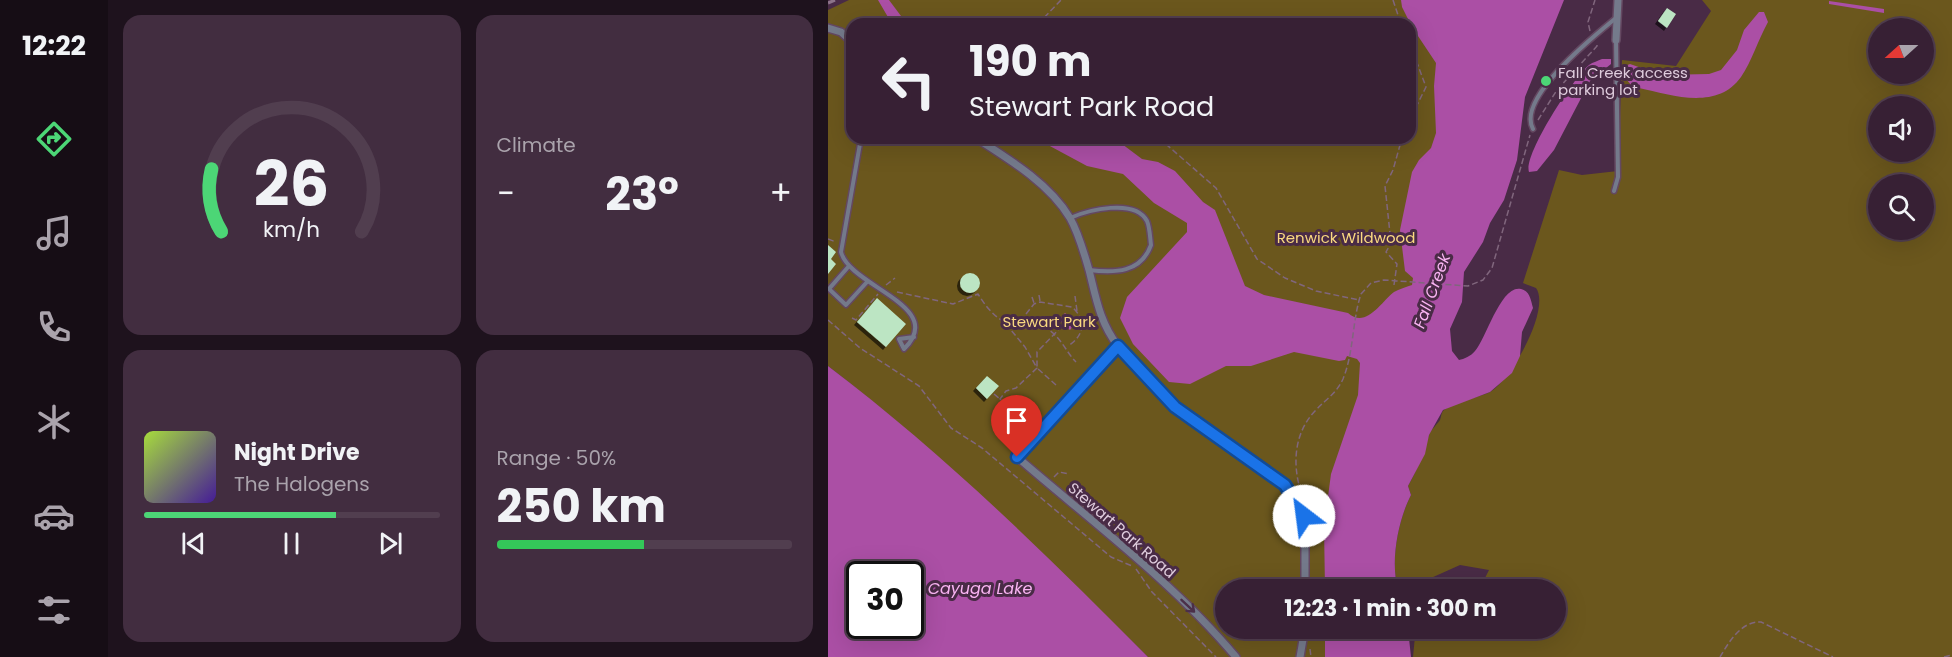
<!DOCTYPE html>
<meta charset="utf-8">
<style>
body{margin:0;font-family:Poppins,sans-serif;background:#422d40;color:#f1f3f6;height:100vh;display:flex;flex-direction:column;font-size:22px;white-space:nowrap}
*{box-sizing:border-box;margin:0}
p{font-size:20px;color:#aaa3ac}
.icon{flex:none;width:33px;height:33px;fill:none;stroke:currentColor;stroke-width:2;stroke-linecap:round;stroke-linejoin:round}
.map{position:relative;flex:1;overflow:hidden}
.panel{display:flex;flex-direction:column;gap:15px;padding:15px;background:#1e121d;width:720px}
.panel>*{flex:none}
.guide{position:absolute;left:18px;top:18px;width:570px;height:126px;border-radius:18px;box-shadow:0 6px 24px #0002,0 0 0 2px #513e4f;background:#372034;color:#f1f3f6;overflow:hidden}
.needle{width:39px;rotate:249deg}
.controls{position:absolute;left:1040px;top:18px;display:grid;gap:12px}
.controls a{display:grid;place-items:center;width:66px;height:66px;border-radius:50%;background:#372034;box-shadow:0 6px 24px #0002,0 0 0 2px #513e4f;font-size:30px}
.speed{position:absolute;left:18px;top:561px;display:flex;gap:12px;font-size:30px;font-weight:700;text-align:center}
.speed>*{display:grid;place-content:center;width:78px;height:78px;border-radius:50%;background:#372034;box-shadow:0 6px 24px #0002,0 0 0 2px #513e4f;line-height:1}
.speed .limit{border:3px solid #111;border-radius:9px;background:#fff;color:#111}
.pin{position:absolute;display:grid;place-items:center;width:51px;height:51px;color:#fff;margin:-62px -26px;border-radius:50% 50% 50% 0;rotate:-45deg;box-shadow:0 0 6px #0007}
.pin .icon{rotate:45deg}
.me{position:absolute;width:66px;margin:-33px;rotate:330deg;stroke-linejoin:round;filter:drop-shadow(0 0 4px #0008)}
.turn{display:flex;align-items:center;gap:21px;height:126px;padding:0 24px;font-size:27px}
.turn .icon{width:78px;height:78px;stroke-width:2.5}
.turn b{display:block;font-size:42px;line-height:51px}
.big{font-size:45px;font-weight:700;line-height:1.1}
.panel .card{flex:1;display:flex;flex-direction:column;justify-content:center;gap:9px;min-width:0;padding:0 21px;border-radius:18px;background:#422d40}
.panel .dial{align-items:center;gap:0}
.dial svg{height:156px;overflow:visible;fill:none;stroke:#513e4f;stroke-width:7;stroke-linecap:round;text-anchor:middle}
.dial text{fill:#f1f3f6;stroke:none}
.song{display:flex;align-items:center;gap:18px}
.cover{width:72px;height:72px;border-radius:9px;background:linear-gradient(135deg,hsl(80 70% 55%),hsl(260 70% 35%))}
.played{height:6px;border-radius:3px;background:linear-gradient(90deg,#4cd676 65%,#513e4f 65%)}
.keys{display:flex;justify-content:space-around;direction:ltr}
.heat{display:flex;justify-content:space-between;align-items:center;font-size:33px;direction:ltr}
.charge{height:9px;border-radius:4px;background:linear-gradient(90deg,#34c759 50%,#513e4f 0)}
.panel .tiles{flex:1;display:grid;gap:15px;grid-template-columns:repeat(2,1fr)}
.trip{position:absolute;left:387px;top:579px;width:351px;height:60px;border-radius:30px;background:#372034;box-shadow:0 6px 24px #0002,0 0 0 2px #513e4f;font-weight:700;line-height:60px;text-align:center}
main{display:flex;flex:1;min-height:0}
.tabs{display:flex;flex-direction:column;width:108px;justify-content:space-around;align-items:center;background:#160d15;color:#aaa3ac}
.tabs .icon{width:42px;height:42px}
.tabs .on{color:#4cd676}
.tabs b{font-size:27px;color:#f1f3f6}
.map>svg:first-child{display:block}
.green{fill:#6b571d;fill-rule:evenodd}
.water{fill:#ab4fa5;fill-rule:evenodd}
.building{fill:#bce5c3;filter:url(#shadow)}
.lines{fill:none;stroke-linecap:round;stroke-linejoin:round}
.service-casing{stroke:#644861;stroke-width:7}
.minor-casing{stroke:#644861;stroke-width:10}
.path{stroke:#80667d;stroke-width:1.5;stroke-dasharray:6 3;stroke-linecap:butt}
.service{stroke:#747a8b;stroke-width:4}
.minor{stroke:#747a8b;stroke-width:7}
.rail{stroke:#8d748a;stroke-width:3;stroke-dasharray:12 6;stroke-linecap:butt}
.oneway{stroke:#4b2f49}
.route-casing{stroke:#114b97;stroke-width:15}
.route{stroke:#1a73e8;stroke-width:10}
.poi-dot{fill:#4cd676;stroke:#492b46;stroke-width:2}
.labels{text-anchor:middle;dominant-baseline:central;stroke-width:6;stroke-linejoin:round;paint-order:stroke}
.poi-label{font-size:15px;fill:#dfccdd;stroke:#492b46;text-anchor:start}
.park-label{font-size:15px;fill:#fad980;stroke:#492b46}
.street-label{font-size:15px;fill:#dfccdd;stroke:#492b46}
.water-label{font-size:16px;font-style:italic;fill:#fab4f3;stroke:#492b46}
</style>
<main>
<nav class="tabs">
<b>12:22</b>
<svg class="icon on" aria-label="directions" viewBox="0 0 24 24"><path d="M12 3l9 9-9 9-9-9zM9 14v-3h6M13 9l2 2-2 2"/></svg>
<svg class="icon" aria-label="music" viewBox="0 0 24 24"><path d="M9 18V5l10-2v13"/><circle cx="6" cy="18" r="3"/><circle cx="16" cy="16" r="3"/></svg>
<svg class="icon" aria-label="phone" viewBox="0 0 24 24"><path d="M5 4h4l2 5-3 2q2 4 5 5l2-3 5 2v4C11 20 4 13 5 4z"/></svg>
<svg class="icon" aria-label="climate" viewBox="0 0 24 24"><path d="M12 3v18M4 7l16 10M4 17L20 7"/></svg>
<svg class="icon" aria-label="car" viewBox="0 0 24 24"><path d="M5 17H2v-5l4-1 3-4h7l3 4 3 1v5h-3M9 17h6M6 11h13"/><circle cx="7" cy="17" r="2"/><circle cx="17" cy="17" r="2"/></svg>
<svg class="icon" aria-label="filters" viewBox="0 0 24 24"><path d="M4 7h16M4 17h16"/><circle cx="9" cy="7" r="2"/><circle cx="15" cy="17" r="2"/></svg>
</nav>
<section class="panel">
<div class="tiles">
<div class="card dial"><svg viewBox="0 0 100 80">
<path d="M14 69A42 42 0 1 1 86 69"/>
<path d="M14 69A42 42 0 0 1 9 37" stroke="#4cd676"/>
<text x="50" y="56" font-size="32" font-weight="700">26</text>
<text x="50" y="72" font-size="11">km/h</text>
</svg></div>
<div class="card"><p>Climate</p>
<div class="heat"><a>−</a><b class="big">23°</b><a>+</a></div>
</div>
<div class="card">
<div class="song"><i class="cover"></i><div><b>Night Drive</b><p>The Halogens</p></div></div>
<div class="played"></div>
<div class="keys"><svg class="icon" aria-label="previous" viewBox="0 0 24 24"><path d="M18 5L8 12l10 7zM5 5v14"/></svg><svg class="icon" aria-label="pause" viewBox="0 0 24 24"><path d="M8 5v14M16 5v14"/></svg><svg class="icon" aria-label="next" viewBox="0 0 24 24"><path d="M6 5l10 7-10 7zM19 5v14"/></svg></div>
</div>
<div class="card"><p>Range · 50%</p><b class="big">250 km</b><div class="charge"></div></div>
</div>
</section>
<div class="map">
<svg width="1124" height="657" viewBox="0 0 1124 657">
<defs>
<filter id="shadow"><feDropShadow dx="-3" dy="3" stdDeviation="0" flood-color="#0009"/></filter>
</defs>
<rect width="100%" height="100%" fill="#492b46"/>
<path class="green" d="M 21,0 L 708,0 L 535,589 L 398,590 L 398,628 L 538,629 L 541,657 L 320,657 C 216,556 115,454 0,366 L 0,10 ZM 24,24 L 582,24 L 582,138 L 24,138 Z
M 874,0 L 1124,0 L 1124,657 L 585,657 L 587,636 L 593,639 L 614,629 L 632,633 L 633,628 L 728,628 L 728,590 L 649,589 L 649,582 L 655,582 L 661,570 L 632,565 L 603,578 L 599,589 L 570,589 C 562,562 570,520 583,495 L 580,486 C 590,469 595,453 601,435 C 603,429 609,425 612,420 C 613,417 613,414 615,411 C 621,404 652,397 662,392 C 683,380 723,309 708,288 L 695,283 L 731,170 L 754,175 L 790,171 L 794,60 L 848,66 L 883,11 ZM 1050,28 L 1095,28 L 1095,74 L 1050,74 ZM 1050,106 L 1095,106 L 1095,152 L 1050,152 ZM 1050,184 L 1095,184 L 1095,230 L 1050,230 Z"/>
<path class="water" d="M 50,0 L 61,0 L 79,24 L 64,24 Z
M 573,0 L 736,0 L 697,97 L 689,160 L 676,200 L 662,223 L 655,242 L 636,272 L 634,302 L 622,329 L 624,351 L 631,360 C 636,359 643,356 647,351 C 658,339 673,284 693,289 C 702,291 703,301 705,308 L 694,332 L 692,356 L 684,373 L 662,392 L 615,410 L 601,435 L 597,454 L 580,486 L 583,495 C 570,520 562,562 570,589 L 497,589 L 496,527 L 503,474 L 530,395 L 532,363 L 529,359 L 519,356 L 517,360 L 511,361 L 466,352 L 423,366 L 398,366 L 362,384 L 341,382 L 305,344 L 292,318 L 299,297 L 359,232 L 359,223 L 326,203 L 295,174 L 259,166 L 207,138 L 276,138 L 290,141 L 314,159 L 330,162 L 347,171 L 375,202 L 387,210 L 417,286 L 436,295 L 520,313 C 538,329 553,302 566,292 C 571,289 578,287 584,285 L 585,278 L 577,271 L 572,230 L 584,172 L 591,160 L 603,148 L 608,133 L 606,86 L 608,63 L 584,27 L 574,7 Z
M 1001,1 L 1056,9 L 1056,13 L 1001,4 Z
M 931,12 L 936,12 L 940,22 C 930,40 924,61 913,77 C 889,111 843,95 811,88 L 803,85 L 795,75 L 797,66 L 802,64 L 834,75 L 881,74 L 893,70 L 909,50 L 916,30 Z
M 774,59 L 783,59 L 783,64 L 762,81 L 726,150 L 709,171 L 701,172 C 695,155 746,77 761,65 C 765,62 770,61 774,59 Z
M 237,313 L 247,323 L 242,330 L 231,320 Z
M 0,366 C 115,453 218,554 320,657 L 0,657 ZM 32,574 L 82,574 L 82,626 L 32,626 Z
M 497,629 L 580,629 L 583,657 L 497,657 Z"/>
<path class="building" d="M 839,8 L 848,14 L 839,28 L 830,21 Z
M 0,245 L 8,252 L 3,259 L 8,264 L 0,274 Z
M132 283a10 10 0 1 1 20 0a10 10 0 1 1-20 0Z
M 49,298 L 78,324 L 58,347 L 29,322 Z
M 159,376 L 171,386 L 159,399 L 148,388 Z"/>
<g class="lines">
<g class="service-casing">
<path id="service" d="M 705,129 C 688,98 766,36 788,18
M 33,138 L 13,252 C 22,287 120,306 76,349 L 71,339 L 86,337
M 786,191 L 790,177 L 788,41
M 242,218 C 260,210 307,198 319,221 C 322,228 322,238 323,245 C 313,273 287,273 261,270
M 21,266 L 1,289 L 18,305 L 39,282"/>
</g>
<g class="minor-casing">
<path id="minor" d="M 0,28 L 13,32 L 24,42
M 788,40 L 790,0
M 148,138 C 181,159 222,184 242,218 C 251,234 256,253 261,270 C 268,298 272,323 290,346
M 408,657 C 345,582 263,521 189,457 L 290,346 L 347,407 L 457,485 C 467,497 475,509 477,525 L 477,590
M 472,657 L 477,628"/>
</g>
<path class="path" d="M 565,0 L 573,24
M 210,24 L 233,0
M 762,31 L 760,22 L 767,0
M 582,44 L 598,87 L 582,119
M 710,120 L 729,90 L 769,46 L 769,42
M 331,138 L 388,188 L 429,259 L 457,278 L 488,291 L 531,300
M 0,239 L 8,242
M 58,285 L 67,278
M 566,285 L 569,264 L 558,252 L 563,243 L 557,186 L 565,170 L 574,138
M 69,292 L 125,304 L 150,294 C 161,312 175,327 198,328 C 205,328 215,326 221,330 C 234,339 238,352 248,362
M 211,295 L 212,301
M 247,296 L 249,311
M 204,297 L 206,303
M 198,314 L 206,304 L 212,302 L 244,307 C 259,320 256,336 240,346
M 24,318 L 28,320 L 50,294
M 0,320 L 32,348 L 91,386 L 123,428 L 154,448 L 283,557 L 304,566
M 178,324 L 197,347 L 209,368 L 188,388 L 178,391 L 172,399 L 195,421
M 228,385 L 209,368 L 209,352 L 236,324
M 166,394 L 172,399
M 226,477 L 231,472 L 241,474
M 473,492 C 464,464 466,432 488,410 C 498,399 508,394 515,379 C 526,352 524,321 533,294 L 543,283 L 556,280 L 640,286 L 655,280 L 664,268 L 702,135
M 308,569 L 324,592 L 388,657
M 482,649 L 483,657
M 892,657 C 901,642 913,621 933,622 L 1005,657
M 1116,657 L 1124,655"/>
<use href="#service" class="service"/>
<use href="#minor" class="minor"/>
<path class="rail" d="M 0,3 L 7,0"/>
</g>
<defs><path id="oneway-shaft" d="M-6 0H5M1.5-3L5.5 0L1.5 3" fill="none" stroke-width="1.6" stroke-linecap="round" stroke-linejoin="round" transform="scale(1.5)"/></defs>
<use class="oneway" href="#oneway-shaft" transform="translate(360 606) rotate(43)"/>
<g class="lines">
<g class="route-casing">
<path id="route" d="M 189,457 L 290,346 L 347,407 L 457,485 L 476,516"/>
</g>
<use href="#route" class="route"/>
</g>
<circle class="poi-dot" cx="718" cy="81" r="6"/>
<g class="labels">
<g class="poi-label">
<text x="730" y="72">Fall Creek access<tspan x="730" dy="17">parking lot</tspan></text>
</g>
<g class="park-label">
<text x="518" y="237">Renwick Wildwood</text>
<text x="221" y="321">Stewart Park</text>
</g>
<g class="street-label">
<text transform="translate(294 530) rotate(41)">Stewart Park Road</text>
</g>
<g class="water-label">
<text transform="translate(604 291) rotate(-70)">Fall Creek</text>
<text x="152" y="588">Cayuga Lake</text>
</g>
</g>
</svg>
<div class="controls">
<a><svg class="needle" viewBox="-14 -14 28 28"><path d="M0-13l5 13h-10z" fill="#e53935"/><path d="M0 13l5-13h-10z" fill="#aaa3ac"/></svg></a>
<a><svg class="icon" aria-label="sound" viewBox="0 0 24 24"><path d="M4 9h4l5-4v14l-5-4H4zM17 9q2 3 0 6"/></svg></a>
<a><svg class="icon" aria-label="search" viewBox="0 0 24 24"><circle cx="10" cy="10" r="6"/><path d="M15 15l6 6"/></svg></a>
</div>
<div class="speed"><div class="limit">30</div></div>
<div class="pin" style="left:189px;top:457px;background:#d93025"><svg class="icon" aria-label="arrive" viewBox="0 0 24 24"><path d="M6 21V4h12l-3 4 3 4H6"/></svg></div>
<svg class="me" style="left:476px;top:516px" viewBox="-20 -20 40 40"><circle r="19" fill="#fff"/><path d="M0-13L10 11 0 6-10 11z" fill="#1a73e8"/></svg>
<div class="trip">12:23 · 1 min · 300 m</div>
<div class="guide">
<div class="turn"><svg class="icon" aria-label="left" viewBox="0 0 24 24"><path d="M17 20v-9H6M10 6l-5 5 5 5"/></svg><div><b>190 m</b>Stewart Park Road</div></div>
</div>
</div>
</main>
